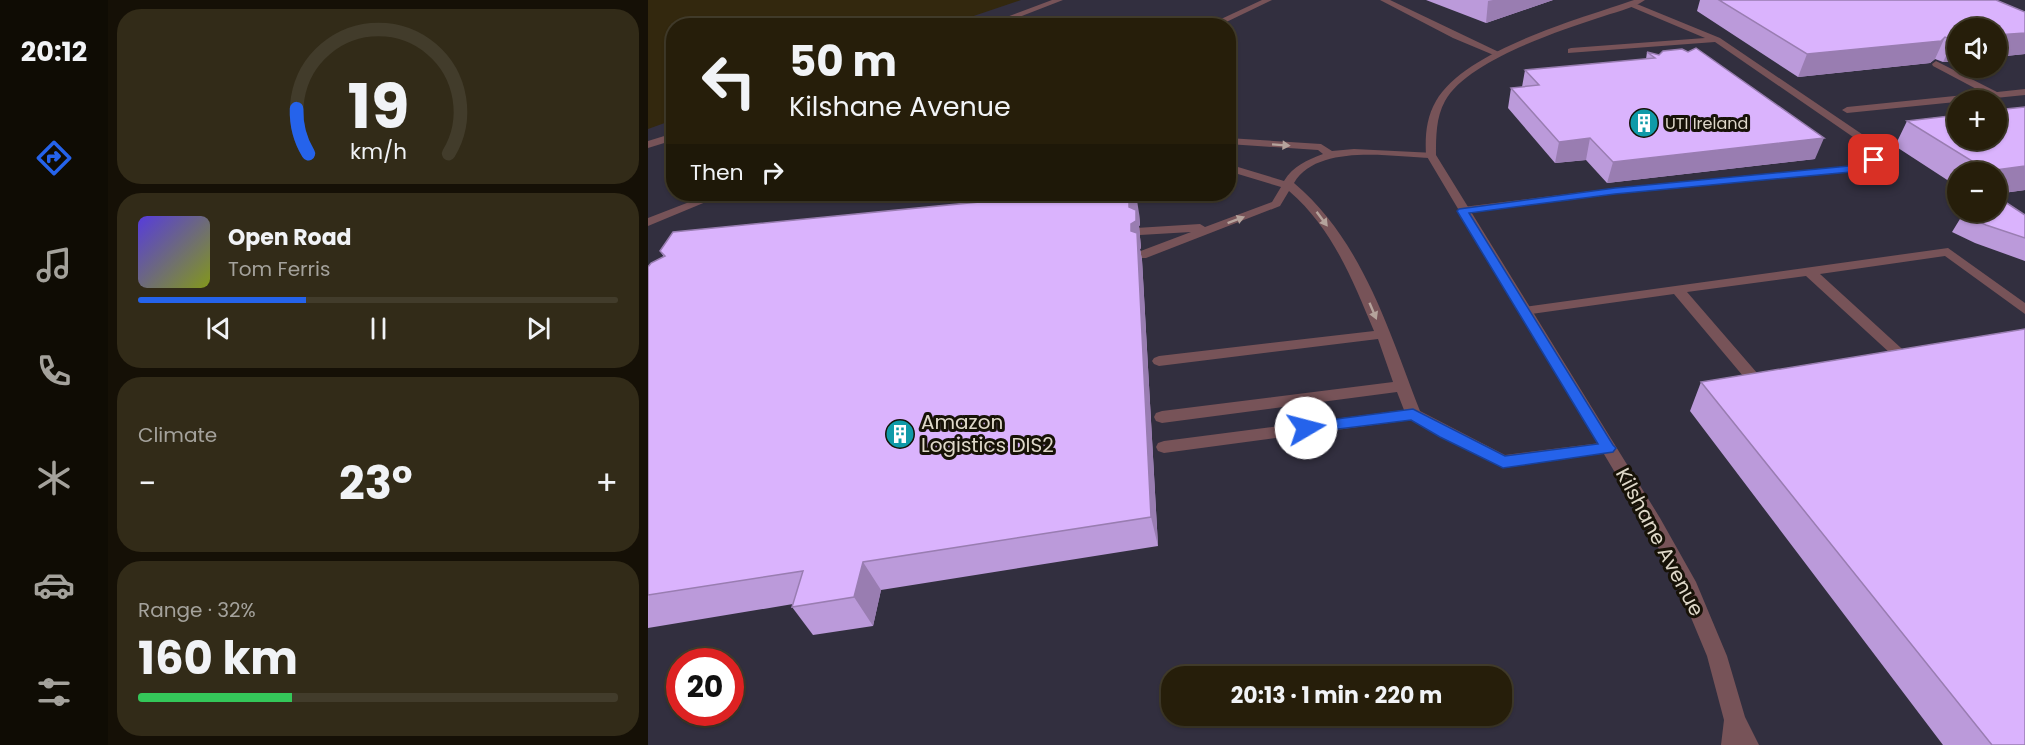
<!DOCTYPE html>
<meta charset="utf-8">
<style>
body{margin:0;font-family:Poppins,sans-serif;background:#322b18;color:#f1f3f6;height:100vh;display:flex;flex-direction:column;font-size:22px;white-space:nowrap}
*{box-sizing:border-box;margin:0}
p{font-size:20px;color:#a4a29c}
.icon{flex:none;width:33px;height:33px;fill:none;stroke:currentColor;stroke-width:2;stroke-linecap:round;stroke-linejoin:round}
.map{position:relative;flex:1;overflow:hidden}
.side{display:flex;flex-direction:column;gap:9px;padding:9px;background:#151006;width:540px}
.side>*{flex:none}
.top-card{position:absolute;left:18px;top:18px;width:570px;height:183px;border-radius:24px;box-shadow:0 2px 4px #0004,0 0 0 2px #423c2b;background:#261e0a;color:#f1f3f6;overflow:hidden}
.controls{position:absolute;left:1299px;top:18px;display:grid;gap:12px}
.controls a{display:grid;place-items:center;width:60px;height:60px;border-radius:50%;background:#261e0a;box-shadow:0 2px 4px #0004,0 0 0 2px #423c2b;font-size:30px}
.speed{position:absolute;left:18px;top:648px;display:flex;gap:12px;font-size:30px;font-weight:700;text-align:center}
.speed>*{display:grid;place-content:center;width:78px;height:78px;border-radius:50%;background:#261e0a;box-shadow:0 2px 4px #0004,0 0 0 2px #423c2b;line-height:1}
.speed .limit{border:9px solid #d22;background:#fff;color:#111}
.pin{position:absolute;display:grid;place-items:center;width:51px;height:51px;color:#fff;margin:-26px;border-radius:12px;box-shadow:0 3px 9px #0006}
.me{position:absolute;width:66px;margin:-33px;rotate:82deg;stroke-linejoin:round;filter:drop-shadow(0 0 4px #0008)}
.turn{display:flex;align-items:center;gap:21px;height:126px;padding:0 24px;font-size:27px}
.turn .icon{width:78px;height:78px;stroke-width:2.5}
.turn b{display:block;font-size:42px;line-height:51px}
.then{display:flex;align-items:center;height:57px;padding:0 24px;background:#0003;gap:12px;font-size:22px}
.big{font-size:45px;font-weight:700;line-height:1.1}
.side .tile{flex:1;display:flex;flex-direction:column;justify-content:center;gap:9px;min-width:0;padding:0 21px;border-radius:24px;background:#322b18}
.side .dial{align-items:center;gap:0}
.dial svg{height:156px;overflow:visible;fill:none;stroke:#423c2b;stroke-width:7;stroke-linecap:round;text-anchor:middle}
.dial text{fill:#f1f3f6;stroke:none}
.song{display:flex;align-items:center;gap:18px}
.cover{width:72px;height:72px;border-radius:9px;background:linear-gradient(135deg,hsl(250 70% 55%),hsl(70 70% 35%))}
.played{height:6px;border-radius:3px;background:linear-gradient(90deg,#2563eb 35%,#423c2b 35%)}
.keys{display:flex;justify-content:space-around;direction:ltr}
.heat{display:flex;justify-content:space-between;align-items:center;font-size:33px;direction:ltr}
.charge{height:9px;border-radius:4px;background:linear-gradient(90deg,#34c759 32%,#423c2b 0)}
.trip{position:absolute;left:513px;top:666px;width:351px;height:60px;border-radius:24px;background:#261e0a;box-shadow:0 2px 4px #0004,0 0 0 2px #423c2b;font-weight:700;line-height:60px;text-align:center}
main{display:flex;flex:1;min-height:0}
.tabs{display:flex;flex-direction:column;width:108px;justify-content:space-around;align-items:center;background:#0f0c04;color:#a4a29c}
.tabs .icon{width:42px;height:42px}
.tabs .on{color:#2563eb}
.tabs b{font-size:27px;color:#f1f3f6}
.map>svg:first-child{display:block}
.industrial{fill:#322f3f;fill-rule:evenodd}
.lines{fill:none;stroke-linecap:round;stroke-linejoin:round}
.lane{fill:#775358;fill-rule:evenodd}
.street{fill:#775358;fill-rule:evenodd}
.wall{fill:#bb9ada}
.shaded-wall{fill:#997db1}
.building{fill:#dab3fd;stroke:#997db1;stroke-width:1.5}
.oneway{fill:#b5a39c}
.route{fill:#2563eb;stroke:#184099;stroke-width:1.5}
.labels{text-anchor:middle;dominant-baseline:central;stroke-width:6;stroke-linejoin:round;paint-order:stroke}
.far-poi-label{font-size:16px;fill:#dfd8c9;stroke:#171207;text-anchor:start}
.poi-label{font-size:20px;fill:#dfd8c9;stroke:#171207;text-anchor:start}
.street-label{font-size:20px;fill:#dfd8c9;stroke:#171207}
</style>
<main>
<nav class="tabs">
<b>20:12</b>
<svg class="icon on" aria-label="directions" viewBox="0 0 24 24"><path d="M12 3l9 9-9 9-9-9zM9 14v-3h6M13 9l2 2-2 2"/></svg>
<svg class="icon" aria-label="music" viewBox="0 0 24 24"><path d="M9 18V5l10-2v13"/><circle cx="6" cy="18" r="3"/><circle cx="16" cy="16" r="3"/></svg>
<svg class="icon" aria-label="phone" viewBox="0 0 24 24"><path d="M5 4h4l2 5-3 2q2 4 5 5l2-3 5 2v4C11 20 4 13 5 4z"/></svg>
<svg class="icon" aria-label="climate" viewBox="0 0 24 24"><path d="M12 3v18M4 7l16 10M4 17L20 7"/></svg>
<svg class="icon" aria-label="car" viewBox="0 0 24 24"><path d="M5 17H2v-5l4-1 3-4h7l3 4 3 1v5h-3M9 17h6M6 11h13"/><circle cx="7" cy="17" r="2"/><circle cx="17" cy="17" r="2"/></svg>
<svg class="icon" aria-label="filters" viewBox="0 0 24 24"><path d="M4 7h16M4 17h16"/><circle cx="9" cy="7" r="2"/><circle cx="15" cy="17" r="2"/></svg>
</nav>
<section class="side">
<div class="tile dial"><svg viewBox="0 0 100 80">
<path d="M14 69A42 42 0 1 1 86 69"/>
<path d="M14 69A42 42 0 0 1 8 46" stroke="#2563eb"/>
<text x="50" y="56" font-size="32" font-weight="700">19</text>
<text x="50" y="72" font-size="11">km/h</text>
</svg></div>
<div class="tile">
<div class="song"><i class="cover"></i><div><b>Open Road</b><p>Tom Ferris</p></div></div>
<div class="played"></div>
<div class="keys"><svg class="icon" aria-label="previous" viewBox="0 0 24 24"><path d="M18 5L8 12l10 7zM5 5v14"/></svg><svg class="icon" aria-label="pause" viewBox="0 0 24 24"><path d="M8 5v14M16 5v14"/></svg><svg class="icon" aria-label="next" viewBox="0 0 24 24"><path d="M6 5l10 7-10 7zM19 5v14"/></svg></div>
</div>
<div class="tile"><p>Climate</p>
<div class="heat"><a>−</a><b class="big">23°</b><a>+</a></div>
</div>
<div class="tile"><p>Range · 32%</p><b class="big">160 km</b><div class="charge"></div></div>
</section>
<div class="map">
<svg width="1377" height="745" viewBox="0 0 1377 745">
<rect width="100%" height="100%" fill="#33280e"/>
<path class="industrial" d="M 373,0 L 1377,0 L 1377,745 L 0,745 L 0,129 L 25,120 L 26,194 L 580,194 L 580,26 L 299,25 ZM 1310,28 L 1348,28 L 1348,68 L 1310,68 ZM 1310,100 L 1348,100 L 1348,140 L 1310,140 ZM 1310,172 L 1348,172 L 1348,212 L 1310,212 ZM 32,662 L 82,662 L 82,712 L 32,712 ZM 524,676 L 854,676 L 854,716 L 524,716 Z"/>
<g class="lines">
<path class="lane" d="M 404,0 L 415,0 L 348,26 L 335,26 Z
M 614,0 L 624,0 L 570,26 L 558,26 Z
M 732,0 L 742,0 L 855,54 L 848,56 L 805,38 Z
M 984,2 L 1072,38 L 1230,145 L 1231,160 L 1203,172 L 967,194 L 811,214 L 809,211 L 815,207 L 967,188 L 1201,166 L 1221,158 L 1221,148 L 1067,42 L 920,53 L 920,49 L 923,48 L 1057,38 L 981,6 Z
M 1288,61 L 1349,92 L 1377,89 L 1377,95 L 1199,113 L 1194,110 L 1199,107 L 1336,93 L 1285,66 L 1284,64 Z
M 26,133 L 26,140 L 0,148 L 0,141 Z
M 580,138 L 673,144 L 684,151 L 706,149 L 787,153 L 788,155 L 783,158 C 744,157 670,143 646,183 C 714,240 741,331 772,411 L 857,455 L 960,442 L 966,444 L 968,448 L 966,452 L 855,468 L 763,420 L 516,453 L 510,451 L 508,447 L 510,443 L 516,441 L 756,410 L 749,392 L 514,423 L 508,421 L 506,417 L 508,413 L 514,411 L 745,382 L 730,339 L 511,366 L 506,364 L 504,361 L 506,358 L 511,356 L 726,331 C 704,279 685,229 641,191 L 632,206 L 498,258 L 490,258 L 490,252 L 543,232 L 492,235 L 488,234 L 488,228 L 552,224 L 557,227 L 624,202 L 633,187 L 580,171 L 580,164 L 636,181 C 645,166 659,160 675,154 L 670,150 L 580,144 Z
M 62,194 L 77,194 L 0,226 L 0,218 Z
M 1300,248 L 1377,303 L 1377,314 L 1297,256 L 1172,274 L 1264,358 L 1266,361 L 1264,364 L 1254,364 L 1158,276 L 1039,292 L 1116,381 L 1119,385 L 1116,389 L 1106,389 L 1026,294 L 876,315 L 869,311 L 876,307 Z"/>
<path class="street" d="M 986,0 L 997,0 C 984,9 964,13 950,18 C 908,32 819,61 797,101 C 788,117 788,137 788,155 L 1012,518 L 1048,582 L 1079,656 L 1097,717 L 1111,745 L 1073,745 L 1076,720 L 1059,656 L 1029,584 L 1000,528 L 778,155 C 777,137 778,118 788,101 C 817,50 931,19 986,0 Z"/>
</g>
<path class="wall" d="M 778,0 L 905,0 L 838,23 Z
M 1052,0 L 1348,0 L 1377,12 L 1377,54 L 1348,57 L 1348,28 L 1310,61 L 1295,62 L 1287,59 L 1282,63 L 1150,77 L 1049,11 Z
M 999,52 L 1167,159 L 959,183 L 938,160 L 907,163 L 860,108 L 863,88 L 874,87 L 877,70 L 998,59 Z
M 1377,107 L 1377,190 L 1348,194 L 1348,172 L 1310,172 L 1310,187 L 1247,146 L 1259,121 Z
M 491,213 L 492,225 L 491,226 L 493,248 L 492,249 L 494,260 L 510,546 L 233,590 L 225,626 L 165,635 L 144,607 L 145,604 L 0,628 L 0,267 L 16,257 L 12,251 Z
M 1315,214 L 1377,215 L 1377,261 L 1327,243 L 1304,232 Z
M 1053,382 L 1377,745 L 1295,745 L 1042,411 Z"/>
<path class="shaded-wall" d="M 845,0 L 905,0 L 838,23 L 840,1 Z
M 1377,33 L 1377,54 L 1348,57 L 1348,35 Z
M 1297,37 L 1287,59 L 1282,63 L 1150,77 L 1159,54 Z
M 1310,39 L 1310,61 L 1295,62 L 1306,40 Z
M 942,138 L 938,160 L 907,163 L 911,142 Z
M 1176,138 L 1167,159 L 959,183 L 965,162 Z
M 1377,166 L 1377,190 L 1348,194 L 1348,172 L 1339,172 L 1340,171 Z
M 487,194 L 488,194 L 491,213 L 492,225 L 491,226 L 493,248 L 492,249 L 494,260 L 510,546 L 503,517 L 481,207 L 481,200 Z
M 215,562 L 233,590 L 225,626 L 206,597 Z"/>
<path class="building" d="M 1071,0 L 1348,0 L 1377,12 L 1377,33 L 1348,35 L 1348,28 L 1310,28 L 1310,39 L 1306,40 L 1297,37 L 1293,41 L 1159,54 Z
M 1048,48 L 1176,138 L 965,162 L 942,138 L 911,142 L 863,88 L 891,85 L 877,70 L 1007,58 L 999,52 L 1011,55 L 1015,51 L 1034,49 L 1040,52 Z
M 1377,107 L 1377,166 L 1340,171 L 1259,121 L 1310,115 L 1310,140 L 1348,140 L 1348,110 Z
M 412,194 L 487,194 L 487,199 L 481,200 L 481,207 L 488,210 L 488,221 L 483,224 L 483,231 L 489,233 L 503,517 L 215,562 L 206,597 L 144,607 L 155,571 L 0,595 L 0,267 L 3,263 L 17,256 L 12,251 L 25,232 Z
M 1348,196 L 1377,215 L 1377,238 L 1338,225 L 1315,214 L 1317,212 L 1348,212 Z
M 1377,329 L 1377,745 L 1344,745 L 1053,382 Z"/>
<defs><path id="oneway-solid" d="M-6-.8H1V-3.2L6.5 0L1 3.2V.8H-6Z" transform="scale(1.5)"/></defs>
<g class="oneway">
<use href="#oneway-solid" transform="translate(633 145) rotate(4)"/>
<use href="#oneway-solid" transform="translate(674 219) rotate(53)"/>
<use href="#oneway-solid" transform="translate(588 220) rotate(-21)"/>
<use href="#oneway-solid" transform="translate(725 311) rotate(67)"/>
</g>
<path class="route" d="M 1226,157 L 1230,158 L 1230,162 L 1203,172 L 967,194 L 821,213 L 965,445 L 968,448 L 965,452 L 855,468 L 792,437 L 763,420 L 658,433 L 651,428 L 658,423 L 765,409 L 857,456 L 950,444 L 809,211 L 811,209 L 967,188 L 1201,166 Z"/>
<defs>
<g id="building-disc" transform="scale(1.5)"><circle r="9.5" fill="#0f9aa8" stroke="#171207"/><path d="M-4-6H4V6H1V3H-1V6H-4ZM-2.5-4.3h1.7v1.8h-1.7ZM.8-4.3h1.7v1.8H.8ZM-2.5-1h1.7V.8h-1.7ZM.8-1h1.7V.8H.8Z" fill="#fff"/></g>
</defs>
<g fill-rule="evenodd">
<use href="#building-disc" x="996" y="123"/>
<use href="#building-disc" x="252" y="434"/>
</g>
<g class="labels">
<g class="far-poi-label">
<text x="1017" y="123">UTI Ireland</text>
</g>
<g class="poi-label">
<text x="273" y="422">Amazon<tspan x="273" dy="23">Logistics DIS2</tspan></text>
</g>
<g class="street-label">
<text transform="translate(1012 542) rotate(62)">Kilshane Avenue</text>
</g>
</g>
</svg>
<div class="controls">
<a><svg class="icon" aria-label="sound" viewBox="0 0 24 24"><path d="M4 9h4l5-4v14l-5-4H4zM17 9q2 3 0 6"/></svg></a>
<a>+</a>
<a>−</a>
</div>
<div class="speed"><div class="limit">20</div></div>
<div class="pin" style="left:1226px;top:160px;background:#d93025"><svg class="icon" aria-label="arrive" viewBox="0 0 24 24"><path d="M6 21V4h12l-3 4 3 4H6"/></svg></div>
<svg class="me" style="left:658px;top:428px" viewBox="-20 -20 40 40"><circle r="19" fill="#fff"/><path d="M0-13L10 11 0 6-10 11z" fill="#2563eb"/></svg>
<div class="trip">20:13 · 1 min · 220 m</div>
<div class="top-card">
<div class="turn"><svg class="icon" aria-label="left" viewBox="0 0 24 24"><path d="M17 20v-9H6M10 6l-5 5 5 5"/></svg><div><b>50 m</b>Kilshane Avenue</div></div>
<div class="then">Then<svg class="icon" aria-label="right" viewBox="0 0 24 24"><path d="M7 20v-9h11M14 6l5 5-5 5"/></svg></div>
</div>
</div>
</main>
